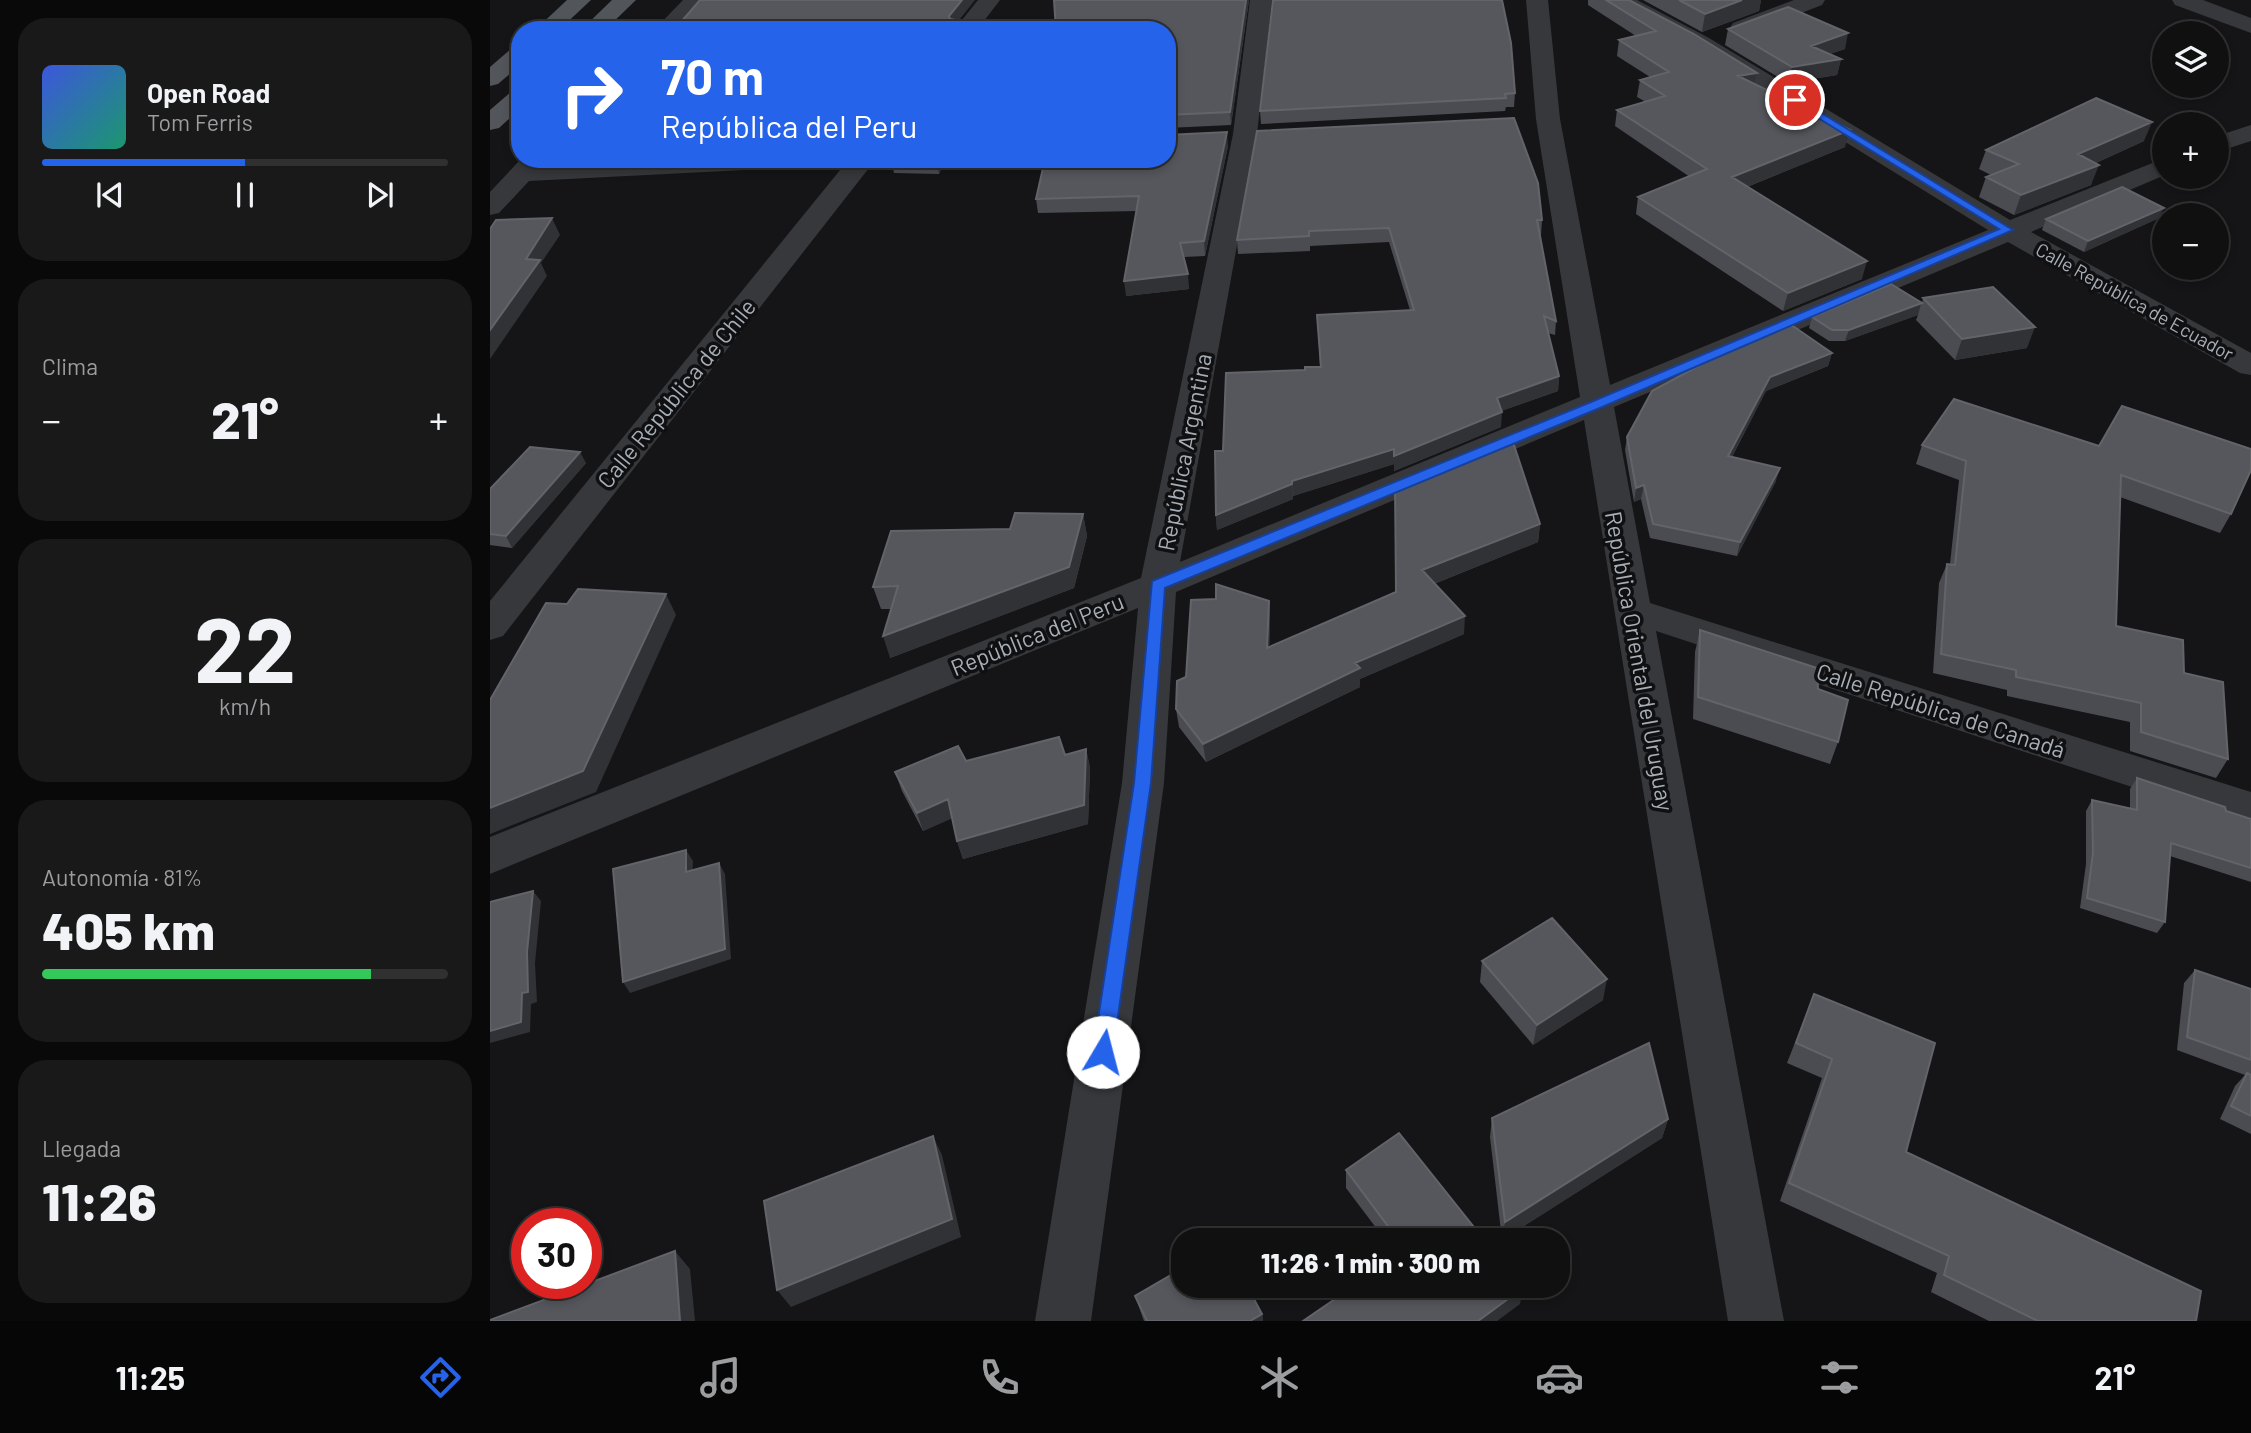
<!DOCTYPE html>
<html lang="es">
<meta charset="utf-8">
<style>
body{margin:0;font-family:Barlow,sans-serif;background:#19191a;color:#f1f3f6;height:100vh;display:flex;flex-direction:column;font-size:26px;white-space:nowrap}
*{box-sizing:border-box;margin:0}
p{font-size:23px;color:#9c9d9f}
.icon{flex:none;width:38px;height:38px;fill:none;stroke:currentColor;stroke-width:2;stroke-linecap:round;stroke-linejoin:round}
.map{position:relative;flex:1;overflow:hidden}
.side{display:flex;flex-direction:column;gap:18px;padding:18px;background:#090909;width:490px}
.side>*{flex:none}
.banner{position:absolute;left:21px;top:21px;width:665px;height:147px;border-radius:28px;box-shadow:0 4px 10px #0003,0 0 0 2px #303031;background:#2563eb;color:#fff;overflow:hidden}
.tools{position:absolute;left:1662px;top:21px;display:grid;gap:14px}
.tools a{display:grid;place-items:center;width:77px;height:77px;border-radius:50%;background:#101011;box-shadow:0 4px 10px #0003,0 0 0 2px #303031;font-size:35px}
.speed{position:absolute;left:21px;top:1208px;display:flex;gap:14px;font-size:35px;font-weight:700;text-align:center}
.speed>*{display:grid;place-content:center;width:91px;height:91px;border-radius:50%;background:#101011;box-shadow:0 4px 10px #0003,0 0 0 2px #303031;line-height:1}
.speed .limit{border:10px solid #d22;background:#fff;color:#111}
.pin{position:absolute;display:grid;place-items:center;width:60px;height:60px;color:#fff;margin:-30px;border:4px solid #fff;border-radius:50%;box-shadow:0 2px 7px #0007}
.me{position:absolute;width:77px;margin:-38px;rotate:8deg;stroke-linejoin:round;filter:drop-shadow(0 0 5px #0008)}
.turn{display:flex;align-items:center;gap:24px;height:147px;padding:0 35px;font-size:32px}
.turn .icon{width:91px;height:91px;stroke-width:2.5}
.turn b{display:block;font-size:49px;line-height:60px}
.big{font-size:52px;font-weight:800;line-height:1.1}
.side .widget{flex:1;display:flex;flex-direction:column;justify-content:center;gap:10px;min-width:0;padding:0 24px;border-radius:28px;background:#19191a}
.side .dial{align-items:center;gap:0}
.dial b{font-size:91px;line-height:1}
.song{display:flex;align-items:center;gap:21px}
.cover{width:84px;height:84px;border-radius:10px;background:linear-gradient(135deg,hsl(230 70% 55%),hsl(160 70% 35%))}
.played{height:7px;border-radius:4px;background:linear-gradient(90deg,#2563eb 50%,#303031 50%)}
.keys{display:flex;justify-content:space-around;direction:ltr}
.heat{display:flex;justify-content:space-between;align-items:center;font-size:38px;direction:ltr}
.charge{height:10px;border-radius:5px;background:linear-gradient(90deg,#34c759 81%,#303031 0)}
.trip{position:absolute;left:681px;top:1228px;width:399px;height:70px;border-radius:28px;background:#101011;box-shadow:0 4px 10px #0003,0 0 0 2px #303031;font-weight:800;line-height:70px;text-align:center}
.dock{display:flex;height:112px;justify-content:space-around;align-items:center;background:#060607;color:#9c9d9f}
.dock .icon{width:49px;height:49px}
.dock .on{color:#2563eb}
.dock b{font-size:32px;color:#f1f3f6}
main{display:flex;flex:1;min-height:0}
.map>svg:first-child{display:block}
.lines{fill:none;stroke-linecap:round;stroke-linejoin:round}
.minor{fill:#36383b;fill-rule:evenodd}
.major{fill:#52555a;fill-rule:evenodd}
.wall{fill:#4b4c52}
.shaded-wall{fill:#313236}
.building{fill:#55575c;stroke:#62646a;stroke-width:2}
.route{fill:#2563eb;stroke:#184099;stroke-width:2}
.labels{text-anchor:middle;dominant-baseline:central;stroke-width:7;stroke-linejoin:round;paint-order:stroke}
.far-street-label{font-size:19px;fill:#a7aeb6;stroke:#101012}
.street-label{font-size:23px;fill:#a7aeb6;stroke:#101012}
</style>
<main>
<section class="side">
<div class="widget">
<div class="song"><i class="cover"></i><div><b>Open Road</b><p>Tom Ferris</p></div></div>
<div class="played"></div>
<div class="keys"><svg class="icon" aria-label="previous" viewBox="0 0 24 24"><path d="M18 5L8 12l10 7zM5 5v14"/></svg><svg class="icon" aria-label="pause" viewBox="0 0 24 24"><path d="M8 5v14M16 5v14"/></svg><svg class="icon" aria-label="next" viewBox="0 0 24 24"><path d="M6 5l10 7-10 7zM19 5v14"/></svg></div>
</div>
<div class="widget"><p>Clima</p>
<div class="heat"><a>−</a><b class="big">21°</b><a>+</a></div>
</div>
<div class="widget dial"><b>22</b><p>km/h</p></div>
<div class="widget"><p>Autonomía · 81%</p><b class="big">405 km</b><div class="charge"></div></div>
<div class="widget"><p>Llegada</p><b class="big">11:26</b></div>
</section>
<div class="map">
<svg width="1761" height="1321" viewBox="0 0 1761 1321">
<rect width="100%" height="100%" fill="#151517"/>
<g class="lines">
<path class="minor" d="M 193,0 L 216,0 L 188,30 L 164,30 Z
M 488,0 L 510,0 L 487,30 L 464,30 Z
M 760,0 L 782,0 L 767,134 L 690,562 L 1090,397 L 1046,119 L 1036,0 L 1058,0 L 1070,119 L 1120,385 L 1498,230 L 1203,48 L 1123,5 L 1120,0 L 1147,0 L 1219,38 L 1520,220 L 1675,158 L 1675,175 L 1541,232 L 1761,353 L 1761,375 L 1750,373 L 1518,242 L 1124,407 L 1160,603 L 1761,792 L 1761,826 L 1166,631 L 1294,1321 L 1238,1321 L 1094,420 L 686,592 L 674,783 L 601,1321 L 545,1321 L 632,783 L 648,608 L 0,874 L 0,837 L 651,578 L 743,134 Z
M 1304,0 L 1335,0 L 1332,5 L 1259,33 L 1243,33 L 1240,28 L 1243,23 Z
M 1682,0 L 1713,0 L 1761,18 L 1761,33 L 1685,5 Z
M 1761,125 L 1761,141 L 1727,152 L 1727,136 Z
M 31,159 L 59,159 L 54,165 L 165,159 L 329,159 L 325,164 L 316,167 L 39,181 L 9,213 L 0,215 L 0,192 Z
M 359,159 L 386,159 L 13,636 L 0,640 L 0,601 Z"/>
<path class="major" d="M 77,0 L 101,0 L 69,30 L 45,30 Z
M 122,0 L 146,0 L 115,30 L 91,30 Z
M 30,46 L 30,65 L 8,84 L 0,86 L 0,67 L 22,48 Z
M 30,89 L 30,109 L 9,128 L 0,130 L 0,110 L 22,91 Z"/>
</g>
<path class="wall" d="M 759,0 L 741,125 L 677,128 L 677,30 Z
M 783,0 L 1025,93 L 1024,107 L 1016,107 L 1015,111 L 771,124 L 770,111 Z
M 1098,0 L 1139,0 L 1267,73 L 1265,84 L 1355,147 L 1257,187 L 1372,279 L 1293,311 L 1146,214 L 1148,197 L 1200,177 L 1125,126 L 1127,110 L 1156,102 L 1147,97 L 1150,80 L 1160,77 L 1127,56 L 1129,40 L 1146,36 L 1098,5 Z
M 1153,0 L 1271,0 L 1269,11 L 1212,32 Z
M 1238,29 L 1355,49 L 1339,54 L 1351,59 L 1347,75 L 1298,83 L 1235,45 Z
M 767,131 L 1052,220 L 1051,235 L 1050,235 L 1066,321 L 1065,335 L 1058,333 L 1069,376 L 1068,391 L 1011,411 L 1011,427 L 904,471 L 904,464 L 803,496 L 803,499 L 727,530 L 726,515 L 733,451 L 815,370 L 830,367 L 827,315 L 920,310 L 899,242 L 820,246 L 820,251 L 748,254 L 747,240 Z
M 1654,141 L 1606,163 L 1601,185 L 1524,215 L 1489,197 L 1496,177 L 1501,175 L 1489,169 L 1496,150 Z
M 738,146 L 715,256 L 694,257 L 699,289 L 636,296 L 647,211 L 548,213 L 546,199 Z
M 392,159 L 456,159 L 449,174 L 404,173 L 401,159 Z
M 1669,218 L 1594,252 L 1552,230 L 1556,219 Z
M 1433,298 L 1537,348 L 1465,360 L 1426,320 L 1428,315 L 1355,341 L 1339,341 L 1319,328 L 1322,317 L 1432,303 Z
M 1342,353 L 1338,366 L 1276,391 L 1242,457 L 1286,481 L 1247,556 L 1160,538 L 1151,499 L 1144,502 L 1135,450 L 1137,437 Z
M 1464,399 L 1741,514 L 1730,533 L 1630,497 L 1626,626 L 1694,673 L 1738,759 L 1726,778 L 1640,751 L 1640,722 L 1517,696 L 1517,690 L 1443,673 L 1449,583 L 1457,564 L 1460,564 L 1469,480 L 1426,464 L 1432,445 Z
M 96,463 L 22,548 L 0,545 L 0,489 Z
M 905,485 L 1050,524 L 1048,542 L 944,584 L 974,634 L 870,679 L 870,687 L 716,762 L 689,727 L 686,709 L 696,677 L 779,601 L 780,619 L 779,647 L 906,593 Z
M 593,514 L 597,536 L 584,588 L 400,658 L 401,609 L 391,609 L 383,587 L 520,529 Z
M 1210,630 L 1328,689 L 1348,742 L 1340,764 L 1203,719 L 1205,652 Z
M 596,749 L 600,768 L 598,824 L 473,859 L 467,841 L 462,818 L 433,831 L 412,791 L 405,772 L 575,755 Z
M 1647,778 L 1736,811 L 1761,819 L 1761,882 L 1680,856 L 1675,922 L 1667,933 L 1590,908 L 1596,864 L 1596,811 L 1602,800 L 1640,809 L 1640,789 Z
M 992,961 L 1113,1000 L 1043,1045 L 990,982 Z
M 1705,970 L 1761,989 L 1761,1134 L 1730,1119 L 1745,1086 L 1755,1075 L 1687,1050 L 1694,983 Z
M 1324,994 L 1416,1152 L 1706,1321 L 1499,1321 L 1441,1292 L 1447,1273 L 1290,1201 L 1332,1078 L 1297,1063 Z
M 1002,1118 L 1178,1119 L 1172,1138 L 1012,1240 L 1000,1137 Z
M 856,1170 L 995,1241 L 896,1241 L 856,1188 Z
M 645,1296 L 772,1314 L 773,1321 L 654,1321 Z"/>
<path class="shaded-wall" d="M 472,0 L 485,0 L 466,24 L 467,30 L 459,30 L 459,16 Z
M 756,0 L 759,0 L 741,125 L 740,112 Z
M 1252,0 L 1271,0 L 1269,11 L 1212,32 L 1215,14 Z
M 1358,33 L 1355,49 L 1318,62 L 1321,46 Z
M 1351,59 L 1347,75 L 1298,83 L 1302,67 Z
M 1267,73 L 1264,89 L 1248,76 Z
M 1662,122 L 1654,141 L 1581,174 L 1588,154 Z
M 1360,130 L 1355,147 L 1239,194 L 1242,177 Z
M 737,132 L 738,146 L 715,256 L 714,241 Z
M 456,159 L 449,174 L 446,160 Z
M 1609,165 L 1601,185 L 1524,215 L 1531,195 Z
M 1674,208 L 1669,218 L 1594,252 L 1598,241 Z
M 62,218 L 70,235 L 51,263 L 57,276 L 0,359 L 0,330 L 36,259 Z
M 1377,261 L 1372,279 L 1293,311 L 1298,293 Z
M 698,274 L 699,289 L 636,296 L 634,281 Z
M 1431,304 L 1428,315 L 1355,341 L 1359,330 Z
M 1545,327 L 1537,348 L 1465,360 L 1472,339 Z
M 1342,353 L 1338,366 L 1276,391 L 1235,470 L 1238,456 L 1280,377 Z
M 1069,376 L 1068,391 L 1006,413 L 1007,398 Z
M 1012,412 L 1011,427 L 904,471 L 904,456 Z
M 904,449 L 904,464 L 803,496 L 802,481 Z
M 90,452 L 96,463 L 22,548 L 16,536 Z
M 1290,468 L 1286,481 L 1247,556 L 1250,542 Z
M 802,484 L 803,499 L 727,530 L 726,515 Z
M 1154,485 L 1151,499 L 1144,502 L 1146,488 Z
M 593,514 L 597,536 L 584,588 L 400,658 L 393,636 Z
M 1050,524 L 1048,542 L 931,589 L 932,570 Z
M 176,594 L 186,615 L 106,792 L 0,834 L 0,808 Z
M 779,601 L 780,619 L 779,666 L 777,648 Z
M 975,616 L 974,634 L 870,679 L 870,687 L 716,762 L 713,744 L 865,663 Z
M 596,749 L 600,768 L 598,824 L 473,859 L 467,841 Z
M 458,799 L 465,817 L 433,831 L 427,813 Z
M 196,850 L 203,861 L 202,883 L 196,872 Z
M 229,863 L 235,874 L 241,959 L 140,993 L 133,982 Z
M 43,891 L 51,901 L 45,963 L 47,1002 L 41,1004 L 40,1032 L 0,1043 L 0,1031 L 32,993 Z
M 1117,979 L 1113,1000 L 1043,1045 L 1047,1025 Z
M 1178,1119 L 1172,1138 L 1012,1240 L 1015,1222 Z
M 443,1136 L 452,1155 L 471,1237 L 301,1307 L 287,1290 Z
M 185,1251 L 200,1269 L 205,1321 L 190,1321 Z
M 1033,1288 L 1030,1304 L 1007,1321 L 988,1321 Z
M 772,1314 L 773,1321 L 760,1321 Z"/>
<path class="building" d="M 210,0 L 472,0 L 459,16 L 460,19 L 465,20 L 459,30 L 184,30 Z
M 564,0 L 756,0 L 740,112 L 677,115 L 677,30 L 566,30 Z
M 783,0 L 1012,0 L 1021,43 L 1025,93 L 1015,94 L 1016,98 L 770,111 Z
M 1116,0 L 1139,0 L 1204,34 L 1267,73 L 1248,76 L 1360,130 L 1242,177 L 1377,261 L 1298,293 L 1148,197 L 1217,169 L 1127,110 L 1175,96 L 1150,80 L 1179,72 L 1129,40 L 1166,31 Z
M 1189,0 L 1252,0 L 1215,14 Z
M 1298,7 L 1358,33 L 1321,46 L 1351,59 L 1302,67 L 1238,29 Z
M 1606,98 L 1662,122 L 1588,154 L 1609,165 L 1531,195 L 1496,177 L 1529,164 L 1496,150 Z
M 1024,118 L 1048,183 L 1052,220 L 1047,220 L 1066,321 L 1054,316 L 1069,376 L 1007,398 L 1012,412 L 904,456 L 904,449 L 802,481 L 802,484 L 726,515 L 725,451 L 733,451 L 736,373 L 815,370 L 815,367 L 831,367 L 827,315 L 924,310 L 899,228 L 819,231 L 819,236 L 747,240 L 767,131 Z
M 737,132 L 714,241 L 690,243 L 698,274 L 634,281 L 649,196 L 546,199 L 555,159 L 677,159 L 677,135 Z
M 1632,187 L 1674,208 L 1598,241 L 1556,219 Z
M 62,218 L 36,259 L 50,260 L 0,330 L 0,229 L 6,220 Z
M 1401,284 L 1432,303 L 1359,330 L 1342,330 L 1322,317 Z
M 1503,287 L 1545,327 L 1472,339 L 1433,298 Z
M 1300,324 L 1342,353 L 1280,377 L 1238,456 L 1290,468 L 1250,542 L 1163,524 L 1154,485 L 1146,488 L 1137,437 L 1162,391 L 1240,349 Z
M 1464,399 L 1609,446 L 1632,406 L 1761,449 L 1761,470 L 1741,514 L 1631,475 L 1626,626 L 1693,640 L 1694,673 L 1733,682 L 1738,759 L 1651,732 L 1651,703 L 1526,677 L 1526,670 L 1451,654 L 1457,564 L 1465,565 L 1476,461 L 1432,445 Z
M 1021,436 L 1050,524 L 932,570 L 975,616 L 865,663 L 870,668 L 713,744 L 686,709 L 687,681 L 696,677 L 701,600 L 726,599 L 726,584 L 779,601 L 777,648 L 906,592 L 905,485 Z
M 40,447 L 90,452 L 16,536 L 0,534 L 0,489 Z
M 525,513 L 593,514 L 579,567 L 393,636 L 408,586 L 383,587 L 401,531 L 520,529 Z
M 88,589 L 176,594 L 93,771 L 0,808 L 0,700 L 56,603 L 77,604 Z
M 1210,630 L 1327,668 L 1328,689 L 1358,700 L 1348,742 L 1208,697 Z
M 569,737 L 575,755 L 596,749 L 594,805 L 467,841 L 458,799 L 427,813 L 405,772 L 468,746 L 476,761 Z
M 1647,778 L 1735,807 L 1736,811 L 1761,819 L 1761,868 L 1681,843 L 1675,922 L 1597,898 L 1603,853 L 1602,800 L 1647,810 Z
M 196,850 L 196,872 L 229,863 L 235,949 L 133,982 L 123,869 Z
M 43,891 L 37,952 L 38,992 L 32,993 L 31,1022 L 0,1031 L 0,902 Z
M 1062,918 L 1117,979 L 1047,1025 L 992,961 Z
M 1705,970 L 1761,989 L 1761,1060 L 1697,1037 Z
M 1324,994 L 1445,1043 L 1416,1152 L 1711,1291 L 1706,1321 L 1548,1321 L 1454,1275 L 1459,1256 L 1299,1183 L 1342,1059 L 1306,1043 Z
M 1159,1043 L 1178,1119 L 1015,1222 L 1002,1118 Z
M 1757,1073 L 1761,1075 L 1761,1116 L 1741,1106 Z
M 909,1133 L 995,1241 L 909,1241 L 856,1170 Z
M 443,1136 L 462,1219 L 287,1290 L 274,1201 Z
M 185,1251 L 190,1321 L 0,1321 L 0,1320 Z
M 693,1268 L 693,1286 L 757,1286 L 772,1314 L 760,1321 L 657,1321 L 645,1296 Z
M 864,1286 L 1032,1286 L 1033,1288 L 988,1321 L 813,1321 Z"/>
<path class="route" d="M 1305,97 L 1523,230 L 1110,408 L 675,588 L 661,783 L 623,1052 L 620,1059 L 613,1061 L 606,1059 L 603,1052 L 644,783 L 662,581 L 1101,402 L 1509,229 L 1302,102 L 1300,100 Z"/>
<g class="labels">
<g class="far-street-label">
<text transform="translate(1645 301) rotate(29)">Calle República de Ecuador</text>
</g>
<g class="street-label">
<text transform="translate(186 393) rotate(-51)">Calle República de Chile</text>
<text transform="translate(694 452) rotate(-79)">República Argentina</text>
<text transform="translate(547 634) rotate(-22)">República del Peru</text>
<text transform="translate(1150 661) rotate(80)">República Oriental del Uruguay</text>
<text transform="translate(1451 710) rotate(18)">Calle República de Canadá</text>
</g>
</g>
</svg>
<div class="tools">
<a><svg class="icon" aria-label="layers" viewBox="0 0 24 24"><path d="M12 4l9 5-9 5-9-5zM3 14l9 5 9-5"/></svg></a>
<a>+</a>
<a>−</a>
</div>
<div class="speed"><div class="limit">30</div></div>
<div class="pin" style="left:1305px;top:100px;background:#d93025"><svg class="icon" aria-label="arrive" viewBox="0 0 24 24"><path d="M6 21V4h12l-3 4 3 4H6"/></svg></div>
<svg class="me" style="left:613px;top:1052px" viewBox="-20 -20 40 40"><circle r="19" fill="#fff"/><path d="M0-13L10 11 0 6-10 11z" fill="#2563eb"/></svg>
<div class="trip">11:26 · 1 min · 300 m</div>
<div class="banner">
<div class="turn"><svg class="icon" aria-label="right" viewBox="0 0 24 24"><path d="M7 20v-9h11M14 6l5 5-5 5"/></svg><div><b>70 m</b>República del Peru</div></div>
</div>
</div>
</main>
<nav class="dock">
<b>11:25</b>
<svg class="icon on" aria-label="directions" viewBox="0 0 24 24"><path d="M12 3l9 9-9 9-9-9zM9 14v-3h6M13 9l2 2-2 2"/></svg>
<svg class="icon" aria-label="music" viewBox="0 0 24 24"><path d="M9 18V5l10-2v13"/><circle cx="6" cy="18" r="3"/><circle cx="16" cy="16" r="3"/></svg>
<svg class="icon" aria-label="phone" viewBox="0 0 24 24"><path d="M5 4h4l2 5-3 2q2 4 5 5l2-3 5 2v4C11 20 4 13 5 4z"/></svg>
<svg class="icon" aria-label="climate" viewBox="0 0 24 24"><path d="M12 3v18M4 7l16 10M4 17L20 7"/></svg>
<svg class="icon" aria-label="car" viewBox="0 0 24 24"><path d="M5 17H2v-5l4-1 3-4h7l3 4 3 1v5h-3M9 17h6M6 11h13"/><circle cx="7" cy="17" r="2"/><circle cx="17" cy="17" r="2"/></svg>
<svg class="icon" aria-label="filters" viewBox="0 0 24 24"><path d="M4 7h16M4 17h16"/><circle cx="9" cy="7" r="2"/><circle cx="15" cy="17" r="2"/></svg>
<b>21°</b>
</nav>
